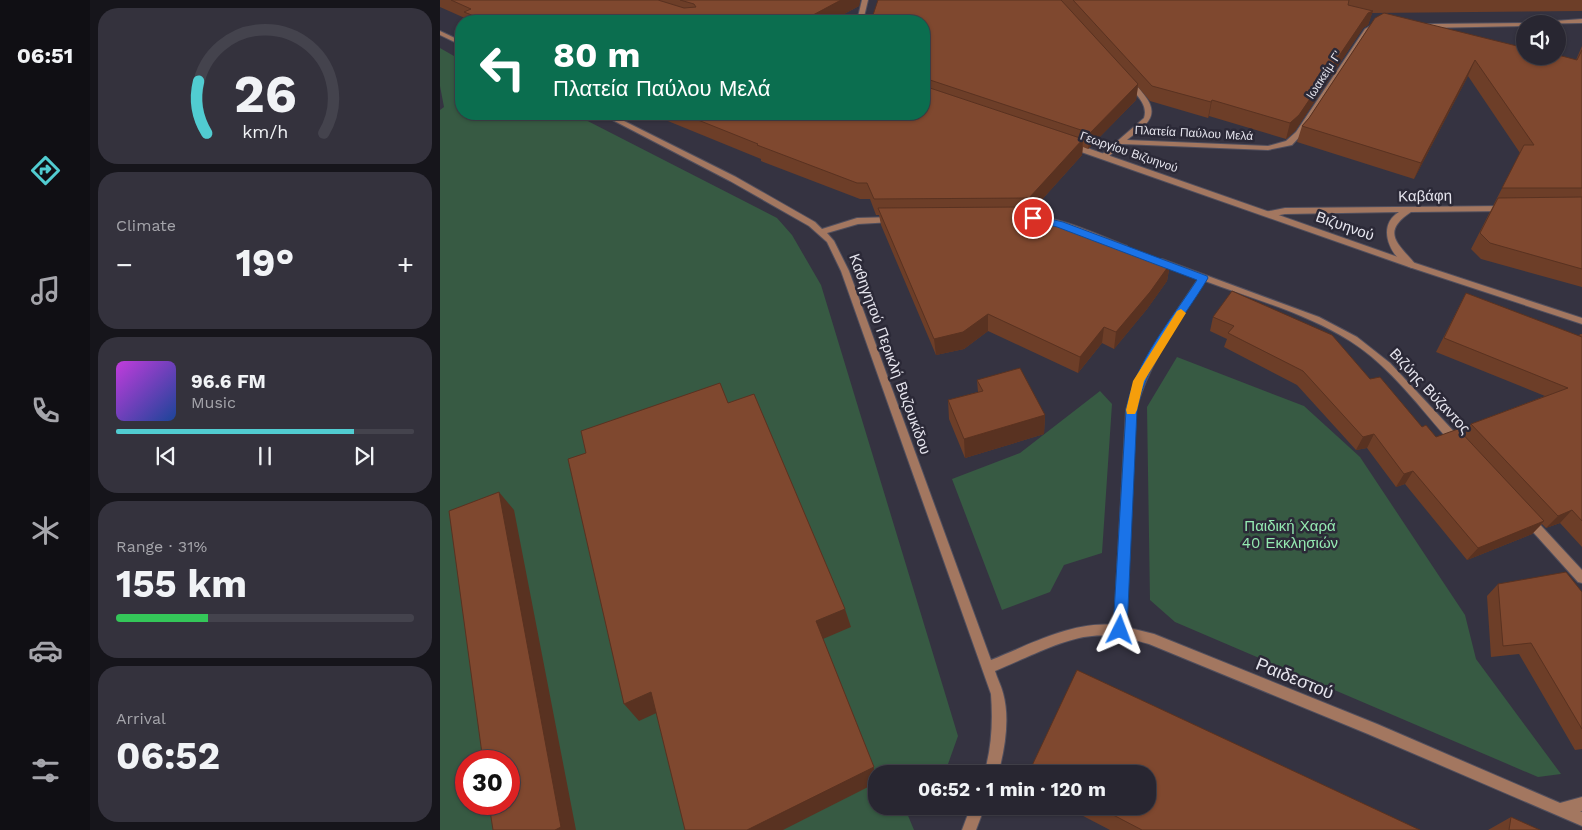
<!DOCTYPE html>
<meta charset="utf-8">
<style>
body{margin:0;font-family:"Work Sans",sans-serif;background:#34323d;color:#f1f3f6;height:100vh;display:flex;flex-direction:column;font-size:19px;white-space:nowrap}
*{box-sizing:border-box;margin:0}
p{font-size:16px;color:#a5a5ab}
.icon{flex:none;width:28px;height:28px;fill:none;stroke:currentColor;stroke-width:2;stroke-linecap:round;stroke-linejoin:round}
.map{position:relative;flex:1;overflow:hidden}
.details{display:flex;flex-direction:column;gap:8px;padding:8px;background:#16151b;width:350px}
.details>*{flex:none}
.guide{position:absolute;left:15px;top:15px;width:475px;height:105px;border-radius:20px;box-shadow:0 1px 4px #0004,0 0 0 1px #44434d;background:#0b6e4f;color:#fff;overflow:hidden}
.buttons{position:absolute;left:1076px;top:15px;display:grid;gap:10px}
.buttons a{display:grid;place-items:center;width:50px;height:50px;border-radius:50%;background:#282631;box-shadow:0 1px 4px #0004,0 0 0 1px #44434d;font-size:25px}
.speed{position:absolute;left:15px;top:750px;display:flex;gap:10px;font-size:25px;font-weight:700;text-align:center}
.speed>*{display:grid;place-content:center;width:65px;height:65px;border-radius:50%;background:#282631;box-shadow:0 1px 4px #0004,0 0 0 1px #44434d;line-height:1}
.speed .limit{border:8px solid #d22;background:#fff;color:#111}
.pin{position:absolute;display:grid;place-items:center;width:42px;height:42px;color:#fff;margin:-21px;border:2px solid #fff;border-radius:50%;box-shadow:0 1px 5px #0007}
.me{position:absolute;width:55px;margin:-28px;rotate:3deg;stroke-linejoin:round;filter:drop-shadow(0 0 4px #0008)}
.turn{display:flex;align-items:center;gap:18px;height:105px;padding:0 15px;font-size:22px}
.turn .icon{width:65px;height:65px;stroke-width:2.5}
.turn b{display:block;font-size:35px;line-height:42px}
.big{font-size:38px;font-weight:700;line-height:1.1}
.details .widget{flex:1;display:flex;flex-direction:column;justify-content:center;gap:8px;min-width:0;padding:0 18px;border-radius:20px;background:#34323d}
.details .dial{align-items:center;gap:0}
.dial svg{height:130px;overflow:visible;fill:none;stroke:#44434d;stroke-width:7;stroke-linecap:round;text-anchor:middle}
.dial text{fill:#f1f3f6;stroke:none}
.song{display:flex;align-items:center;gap:15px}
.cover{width:60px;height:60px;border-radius:8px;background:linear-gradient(135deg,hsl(290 70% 55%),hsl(220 70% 35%))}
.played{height:5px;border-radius:2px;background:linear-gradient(90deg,#51ccd1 80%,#44434d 80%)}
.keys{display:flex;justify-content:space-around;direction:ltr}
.heat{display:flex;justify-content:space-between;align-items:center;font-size:28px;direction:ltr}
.charge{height:8px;border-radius:4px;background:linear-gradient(90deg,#34c759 31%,#44434d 0)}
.trip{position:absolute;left:428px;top:765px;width:288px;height:50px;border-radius:20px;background:#282631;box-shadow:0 1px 4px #0004,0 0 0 1px #44434d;font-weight:700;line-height:50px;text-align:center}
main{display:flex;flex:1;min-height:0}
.tab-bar{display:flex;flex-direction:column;width:90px;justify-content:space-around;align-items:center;background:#100f14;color:#a5a5ab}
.tab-bar .icon{width:35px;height:35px}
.tab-bar .selected{color:#51ccd1}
.tab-bar b{font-size:22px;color:#f1f3f6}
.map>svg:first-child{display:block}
.green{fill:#375a43;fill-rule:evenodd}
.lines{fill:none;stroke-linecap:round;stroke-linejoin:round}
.minor-casing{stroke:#514f5d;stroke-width:2}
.tertiary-casing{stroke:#514f5d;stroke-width:2}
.minor{fill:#a37760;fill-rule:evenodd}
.tertiary{fill:#a37760;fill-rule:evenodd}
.wall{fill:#6d3e28}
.shaded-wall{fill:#593221}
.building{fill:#7f482f;stroke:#593221}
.route{fill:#1a73e8;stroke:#114b97}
.slow{fill:#f59e0b}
.labels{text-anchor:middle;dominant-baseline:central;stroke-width:5;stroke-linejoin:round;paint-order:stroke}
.far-street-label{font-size:12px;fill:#e5e4ed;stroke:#2b2937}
.street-label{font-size:15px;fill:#e5e4ed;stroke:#2b2937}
.park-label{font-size:15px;fill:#94e9b1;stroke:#2b2937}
.near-street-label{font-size:18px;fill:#e5e4ed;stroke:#2b2937}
</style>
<main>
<nav class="tab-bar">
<b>06:51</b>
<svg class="icon selected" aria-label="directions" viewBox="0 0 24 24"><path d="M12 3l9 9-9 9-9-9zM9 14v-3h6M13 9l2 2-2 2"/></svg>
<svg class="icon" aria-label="music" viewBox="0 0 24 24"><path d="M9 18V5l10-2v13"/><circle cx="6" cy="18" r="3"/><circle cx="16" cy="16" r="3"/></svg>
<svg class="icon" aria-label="phone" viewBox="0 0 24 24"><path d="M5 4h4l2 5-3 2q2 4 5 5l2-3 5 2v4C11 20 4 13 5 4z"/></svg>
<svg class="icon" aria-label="climate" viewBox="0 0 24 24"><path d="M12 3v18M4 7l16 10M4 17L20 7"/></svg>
<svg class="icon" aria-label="car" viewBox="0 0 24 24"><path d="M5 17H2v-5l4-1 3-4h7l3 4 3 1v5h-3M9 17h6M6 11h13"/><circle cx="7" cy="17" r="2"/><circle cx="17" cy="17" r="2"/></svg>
<svg class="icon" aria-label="filters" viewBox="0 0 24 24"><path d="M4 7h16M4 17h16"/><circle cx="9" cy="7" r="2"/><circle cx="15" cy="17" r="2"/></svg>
</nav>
<section class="details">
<div class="widget dial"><svg viewBox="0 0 100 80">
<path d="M14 69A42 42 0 1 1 86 69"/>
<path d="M14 69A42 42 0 0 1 9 37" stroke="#51ccd1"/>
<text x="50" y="56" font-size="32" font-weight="700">26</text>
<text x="50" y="72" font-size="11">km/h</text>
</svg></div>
<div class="widget"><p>Climate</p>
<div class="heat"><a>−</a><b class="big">19°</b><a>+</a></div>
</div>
<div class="widget">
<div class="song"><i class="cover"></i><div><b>96.6 FM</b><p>Music</p></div></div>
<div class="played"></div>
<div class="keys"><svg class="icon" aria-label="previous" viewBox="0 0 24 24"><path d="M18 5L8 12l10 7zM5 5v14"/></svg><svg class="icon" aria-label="pause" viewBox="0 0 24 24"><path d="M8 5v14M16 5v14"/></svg><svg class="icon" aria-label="next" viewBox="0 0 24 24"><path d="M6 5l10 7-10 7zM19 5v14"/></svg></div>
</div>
<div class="widget"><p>Range · 31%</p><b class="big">155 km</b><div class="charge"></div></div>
<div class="widget"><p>Arrival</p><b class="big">06:52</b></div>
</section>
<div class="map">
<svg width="1142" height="830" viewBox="0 0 1142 830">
<rect width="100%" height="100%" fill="#353341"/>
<path class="green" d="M 0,48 L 21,60 L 21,114 L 134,114 L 337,218 L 352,235 L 381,285 L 518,736 L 508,764 L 489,774 L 436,774 L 436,806 L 464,806 L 474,830 L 0,830 L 0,110 L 4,107 L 0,86 ZM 26,761 L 69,761 L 69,804 L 26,804 Z
M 737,357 L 864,406 L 920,457 L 1025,615 L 1036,659 L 1121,774 L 1098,777 L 735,622 L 710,600 L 707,407 Z
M 660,391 L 672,404 L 662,553 L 624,565 L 610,592 L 562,610 L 512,479 L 580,453 Z"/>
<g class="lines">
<g class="minor-casing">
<path id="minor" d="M 422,0 L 428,0 L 423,21 L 417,21 Z
M 1142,19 L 1142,23 L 1085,24 L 1085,26 L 987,28 L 984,26 L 987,24 L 1087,23 Z
M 937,22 L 940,24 L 929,31 L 863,133 L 852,145 L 828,150 L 682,144 L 666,159 L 663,159 L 659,157 L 704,118 C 709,103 693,92 685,82 L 688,80 C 695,83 701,90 705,96 C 722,118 702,127 687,140 L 828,146 L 846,141 L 856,132 L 925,29 Z
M 0,31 L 21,41 L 21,45 L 0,35 Z
M 161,114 L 170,114 L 296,177 L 375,222 L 382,229 L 417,218 L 455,217 L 456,219 L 452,222 L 418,224 L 387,233 L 394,241 L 409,271 L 551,660 C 589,645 632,621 674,625 L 686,410 C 700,361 730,321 758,279 L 716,263 L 715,261 L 716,259 L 722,259 L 879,317 L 917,337 L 950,363 L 1020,438 L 1021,441 L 1020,444 L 1012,444 C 981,409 950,366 910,341 C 866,313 813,299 765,281 C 738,323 709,362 696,410 L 686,627 L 714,634 L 937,724 L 1120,803 L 1142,797 L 1142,811 L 1140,811 L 1142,812 L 1142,826 L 928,734 L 709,644 C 691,639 672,634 652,636 C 624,638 582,660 555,671 C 557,678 561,685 563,693 C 570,718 565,749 558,774 L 544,774 C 552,747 553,721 551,694 L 401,271 L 387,242 L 369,226 L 290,181 Z
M 1064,206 L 1067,207 L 1067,211 L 971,212 C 939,233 960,245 976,265 L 972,268 C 951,260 935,226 959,212 L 845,214 L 828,217 L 824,214 L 825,212 L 845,208 Z
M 589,215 C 624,218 655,234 687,246 L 688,248 L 684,251 L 681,250 L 622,227 L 586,220 L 586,216 Z
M 1089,515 L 1093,517 L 1142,570 L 1142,583 L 1138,582 L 1085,523 L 1084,520 L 1085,517 Z
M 531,806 L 545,806 L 536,830 L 522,830 Z"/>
</g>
<g class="tertiary-casing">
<path id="tertiary" d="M 627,143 L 633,143 L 975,263 L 1142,318 L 1142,324 L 969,267 L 627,147 Z"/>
</g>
<use href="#minor" class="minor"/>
<use href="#tertiary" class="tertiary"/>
</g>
<path class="wall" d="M 0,0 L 420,0 L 419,6 L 391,21 L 28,21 L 27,19 L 0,7 Z
M 438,0 L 1142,0 L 1142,11 L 932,13 L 928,25 L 923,28 L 855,131 L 846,139 L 769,116 L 768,118 L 710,101 L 698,87 L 696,100 L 648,149 L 643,147 L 642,155 L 589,214 L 730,264 L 727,281 L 707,309 L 674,349 L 662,343 L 638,373 L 548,331 L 524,349 L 496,355 L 441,225 L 439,215 L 436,215 L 430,199 L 420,199 L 321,161 L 321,159 L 223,119 L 209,114 L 484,114 L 484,21 Z
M 935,18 L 1136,60 L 1142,46 L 1142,287 L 1041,259 L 1031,249 L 1080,153 L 1028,76 L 974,179 L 857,142 L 862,126 L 869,118 Z
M 1026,293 L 1139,336 L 1140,334 L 1142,334 L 1142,547 L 1120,523 L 1106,528 L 1102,524 L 1092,534 L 1027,560 L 965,484 L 956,487 L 927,448 L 916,450 L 857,385 L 784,347 L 787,339 L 770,331 L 773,317 L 930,379 L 982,427 L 996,437 L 1024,435 L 1031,424 L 1105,396 L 996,352 Z
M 537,380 L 605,415 L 604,434 L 525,458 L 509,419 L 508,400 L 538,392 Z
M 1058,584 L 1142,592 L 1142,749 L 1135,750 L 1079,654 L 1051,657 L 1047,596 Z
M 637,670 L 980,830 L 670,830 L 624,806 L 706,806 L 706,774 L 589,774 Z
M 1071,817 L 1100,830 L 1048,830 Z"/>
<path class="shaded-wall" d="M 401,0 L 420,0 L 419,6 L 391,21 L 338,21 Z
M 933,11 L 928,25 L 923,28 L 855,131 L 846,139 L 850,123 L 928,13 Z
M 1035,60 L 1028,76 L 974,179 L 981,163 Z
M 698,84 L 696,100 L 648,149 L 650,133 Z
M 772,100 L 769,116 L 768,118 L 771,102 Z
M 643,139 L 642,155 L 589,214 L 589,198 Z
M 730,264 L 727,281 L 707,309 L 674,349 L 676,332 Z
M 548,314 L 548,331 L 524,349 L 496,355 L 494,339 Z
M 664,327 L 662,343 L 638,373 L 640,357 Z
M 605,415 L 604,434 L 525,458 L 524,439 Z
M 934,434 L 927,448 L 916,450 L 923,437 Z
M 973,471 L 965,484 L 956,487 L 964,474 Z
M 59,492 L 74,510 L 136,830 L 115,830 Z
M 1132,510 L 1120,523 L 1106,528 L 1118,516 Z
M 1104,521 L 1092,534 L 1027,560 L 1038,548 Z
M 405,609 L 411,627 L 383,639 L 436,774 L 436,783 L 343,830 L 307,830 L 376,621 Z
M 211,692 L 225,709 L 199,721 L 184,704 Z"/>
<path class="building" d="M 11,0 L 218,0 L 244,8 L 256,7 L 254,4 L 240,0 L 401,0 L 373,15 L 338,21 L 47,21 L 24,12 L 31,9 Z
M 438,0 L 621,0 L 698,84 L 650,133 L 484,78 L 484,21 L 431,21 Z
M 633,0 L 909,0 L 908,5 L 933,11 L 928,13 L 859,115 L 850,123 L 772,100 L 771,102 L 712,86 Z
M 944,13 L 1085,48 L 1085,56 L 1118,56 L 1118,55 L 1137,60 L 1142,50 L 1142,188 L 1062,188 L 1084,145 L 1094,145 L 1035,60 L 981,163 L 862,126 L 869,118 L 935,18 Z
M 484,86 L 643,139 L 589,198 L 434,199 L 427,183 L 417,183 L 317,145 L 318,144 L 243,114 L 484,114 Z
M 1142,197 L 1142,269 L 1050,243 L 1040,233 L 1058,198 Z
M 580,207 L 577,210 L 730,264 L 710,292 L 676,332 L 664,327 L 640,357 L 548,314 L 523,332 L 494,339 L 438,208 Z
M 792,291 L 892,335 L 930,379 L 940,377 L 982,427 L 986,425 L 996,437 L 1018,429 L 1104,521 L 1038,548 L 973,471 L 964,474 L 934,434 L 923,437 L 863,371 L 788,333 L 794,326 L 773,317 Z
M 1026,293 L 1142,337 L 1142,521 L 1132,510 L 1118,516 L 1031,424 L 1128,388 L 1004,338 Z
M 580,368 L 605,415 L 524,439 L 508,400 L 543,391 L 537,380 Z
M 280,383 L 288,403 L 314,394 L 405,609 L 376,621 L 434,767 L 307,830 L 245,830 L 211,692 L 184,704 L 128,459 L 146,453 L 141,431 Z
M 59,492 L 121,827 L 115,830 L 53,830 L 49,804 L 69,804 L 69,761 L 43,761 L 9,511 Z
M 1126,572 L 1142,592 L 1142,729 L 1091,643 L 1063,646 L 1058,584 Z
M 637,670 L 980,830 L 702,830 L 656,806 L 706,806 L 706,774 L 592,774 L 589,772 Z
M 1071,817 L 1100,830 L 1069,830 Z"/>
<path class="route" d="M 593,215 L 623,222 L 767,276 L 768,278 C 743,320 706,361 697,410 L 687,630 L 685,634 L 680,636 L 675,634 L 673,630 L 686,410 C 695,362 731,320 757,280 L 617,227 L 590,220 L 589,218 Z"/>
<path class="slow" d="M 741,309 L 746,313 L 704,381 L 697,410 L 695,414 L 687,414 L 686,410 L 693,381 L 737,311 Z"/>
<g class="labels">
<g class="far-street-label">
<text transform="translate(884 75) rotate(-57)">Ιωακείμ Γ'</text>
<text transform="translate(754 133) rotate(3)">Πλατεία Παύλου Μελά</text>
<text transform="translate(689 152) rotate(19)">Γεωργίου Βιζυηνού</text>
</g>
<g class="street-label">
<text transform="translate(985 196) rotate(-1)">Καβάφη</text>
<text transform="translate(905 226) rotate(19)">Βιζυηνού</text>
<text transform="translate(450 354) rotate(70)">Καθηγητού Περικλή Βυζουκίδου</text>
<text transform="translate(990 391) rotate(47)">Βιζύης Βύζαντος</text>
</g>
<g class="park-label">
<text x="850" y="526">Παιδική Χαρά<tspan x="850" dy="17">40 Εκκλησιών</tspan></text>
</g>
<g class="near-street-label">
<text transform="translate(855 678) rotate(22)">Ραιδεστού</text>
</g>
</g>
</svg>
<div class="buttons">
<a><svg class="icon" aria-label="sound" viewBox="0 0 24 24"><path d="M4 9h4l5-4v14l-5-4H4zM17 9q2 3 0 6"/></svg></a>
</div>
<div class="speed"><div class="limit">30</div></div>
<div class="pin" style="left:593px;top:218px;background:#d93025"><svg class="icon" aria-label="arrive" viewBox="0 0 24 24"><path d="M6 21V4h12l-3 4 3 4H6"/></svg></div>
<svg class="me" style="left:680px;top:630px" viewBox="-20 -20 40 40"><path d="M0-17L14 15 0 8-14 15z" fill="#1a73e8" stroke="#fff" stroke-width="4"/></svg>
<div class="trip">06:52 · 1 min · 120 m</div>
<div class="guide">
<div class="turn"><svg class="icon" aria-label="left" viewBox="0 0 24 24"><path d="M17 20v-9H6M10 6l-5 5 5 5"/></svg><div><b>80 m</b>Πλατεία Παύλου Μελά</div></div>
</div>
</div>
</main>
